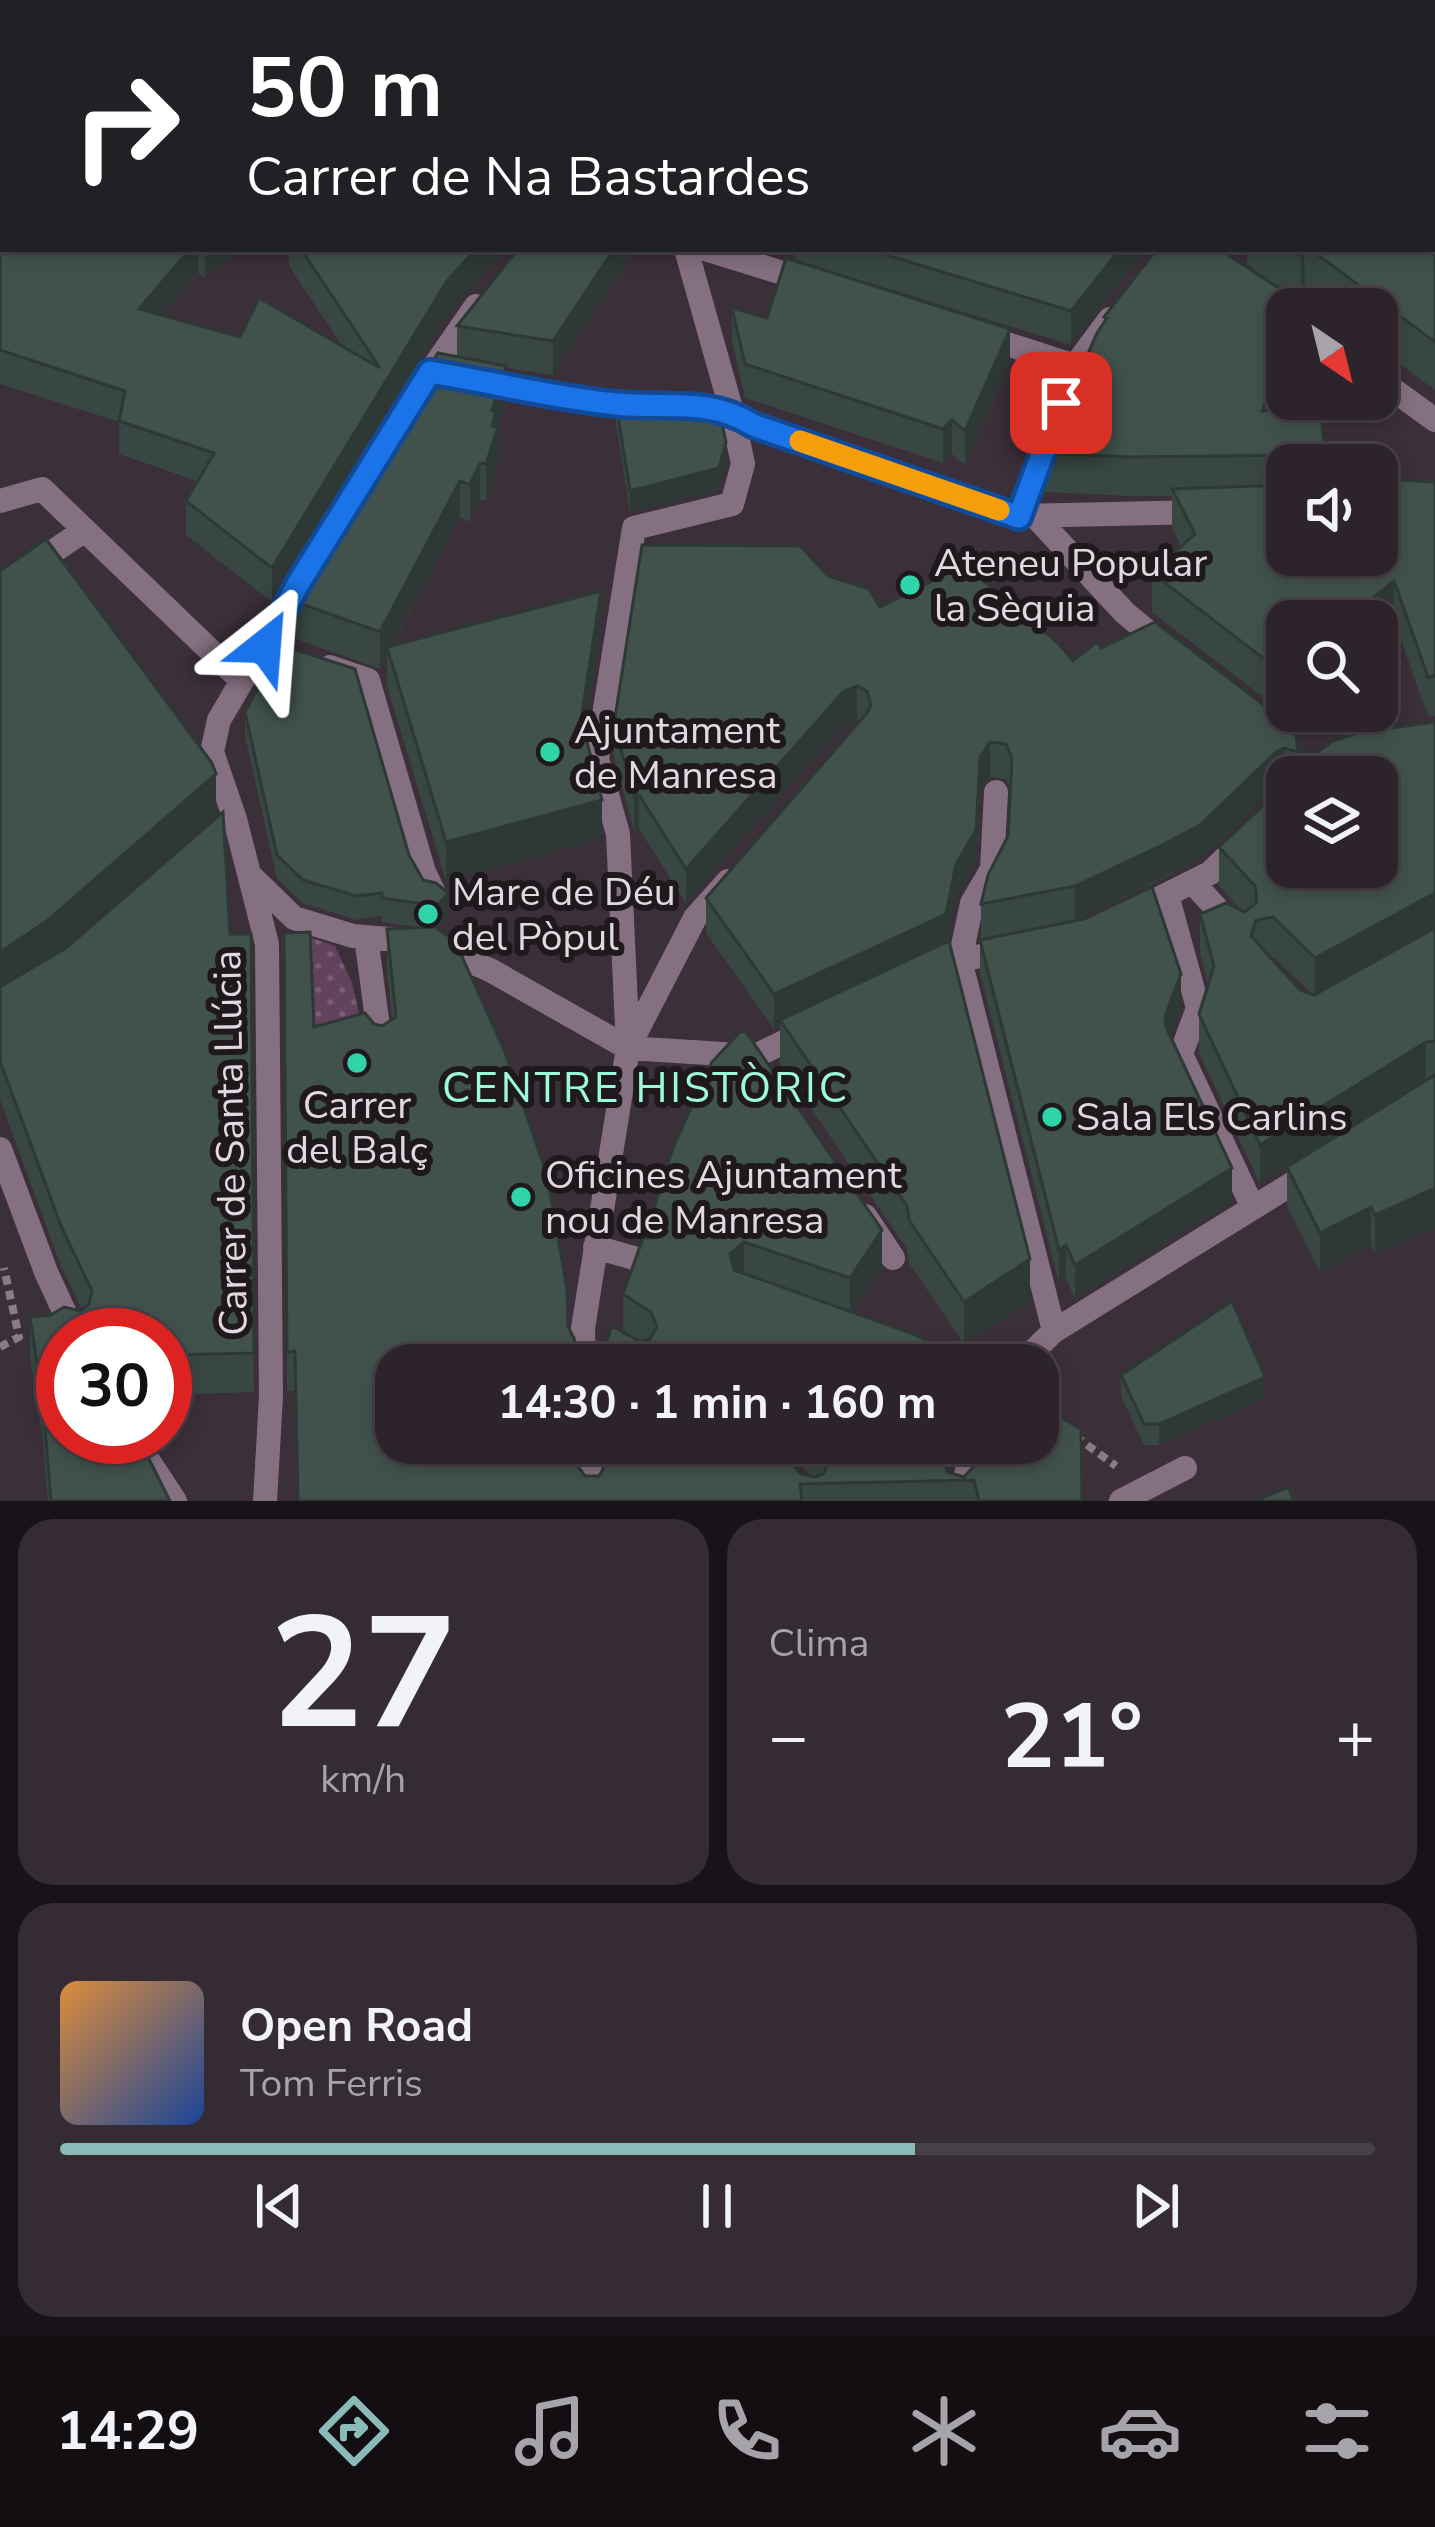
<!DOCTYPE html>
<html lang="es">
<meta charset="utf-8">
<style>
body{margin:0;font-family:"Nunito Sans",sans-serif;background:#342b33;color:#f1f3f6;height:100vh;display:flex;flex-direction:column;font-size:45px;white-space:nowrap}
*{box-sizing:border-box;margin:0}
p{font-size:39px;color:#a6a4a9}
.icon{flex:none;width:66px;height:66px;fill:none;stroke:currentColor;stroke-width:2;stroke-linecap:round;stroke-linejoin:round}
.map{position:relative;height:1501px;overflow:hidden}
.sheet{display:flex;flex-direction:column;gap:18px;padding:18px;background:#181318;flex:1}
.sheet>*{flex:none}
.top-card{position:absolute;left:0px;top:0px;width:1437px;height:252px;box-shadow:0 6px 18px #0003,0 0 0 3px #484047;background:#202124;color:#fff;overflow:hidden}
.needle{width:78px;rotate:145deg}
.tools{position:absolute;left:1266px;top:288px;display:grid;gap:24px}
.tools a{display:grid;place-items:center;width:132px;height:132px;border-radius:24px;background:#2c232b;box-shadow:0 6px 18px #0003,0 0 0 3px #484047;font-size:60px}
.speed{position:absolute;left:36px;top:1308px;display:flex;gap:24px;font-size:60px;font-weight:700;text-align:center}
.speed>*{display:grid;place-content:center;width:156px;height:156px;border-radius:50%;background:#2c232b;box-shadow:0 6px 18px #0003,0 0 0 3px #484047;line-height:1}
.speed .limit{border:18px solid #d22;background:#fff;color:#111}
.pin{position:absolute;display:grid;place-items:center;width:102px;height:102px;color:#fff;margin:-51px;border-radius:24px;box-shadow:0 6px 18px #0006}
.me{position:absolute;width:132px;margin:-66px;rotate:28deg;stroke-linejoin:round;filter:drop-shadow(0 0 9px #0008)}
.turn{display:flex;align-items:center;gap:42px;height:252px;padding:0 48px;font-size:54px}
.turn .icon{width:156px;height:156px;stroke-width:2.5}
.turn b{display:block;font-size:84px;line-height:102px}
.big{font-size:90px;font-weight:700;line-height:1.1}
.sheet .widget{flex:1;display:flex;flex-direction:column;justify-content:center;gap:18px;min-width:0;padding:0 42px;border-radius:36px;background:#342b33}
.sheet .dial{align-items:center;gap:0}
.dial b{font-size:156px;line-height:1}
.song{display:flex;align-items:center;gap:36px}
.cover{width:144px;height:144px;border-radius:18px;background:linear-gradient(135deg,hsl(30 70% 55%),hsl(220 70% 35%))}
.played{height:12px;border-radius:6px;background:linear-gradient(90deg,#8bbbb9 65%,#484047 65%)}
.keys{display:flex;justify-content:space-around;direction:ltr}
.heat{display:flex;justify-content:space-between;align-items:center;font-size:66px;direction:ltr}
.sheet .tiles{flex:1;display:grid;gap:18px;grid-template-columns:1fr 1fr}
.widget:last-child{grid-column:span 2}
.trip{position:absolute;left:375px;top:1344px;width:684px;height:120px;border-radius:36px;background:#2c232b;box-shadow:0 6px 18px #0003,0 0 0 3px #484047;font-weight:700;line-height:120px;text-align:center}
.tabs{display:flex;height:192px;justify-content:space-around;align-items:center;background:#120e11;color:#a6a4a9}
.tabs .icon{width:84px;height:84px}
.tabs .on{color:#8bbbb9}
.tabs b{font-size:54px;color:#f1f3f6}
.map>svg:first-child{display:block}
.grass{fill:url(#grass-dots)}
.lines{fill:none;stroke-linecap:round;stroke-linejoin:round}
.path{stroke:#887d86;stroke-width:8;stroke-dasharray:9 6;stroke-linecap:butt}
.street{stroke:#857081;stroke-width:24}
.wall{fill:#384741;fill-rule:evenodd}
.shaded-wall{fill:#2e3935}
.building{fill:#41524c;stroke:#2e3935;stroke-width:3}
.route-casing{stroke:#114b97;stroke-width:30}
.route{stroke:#1a73e8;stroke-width:21}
.slow{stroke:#f59e0b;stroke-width:21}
.poi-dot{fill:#31d4a9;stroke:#1f191d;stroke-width:4.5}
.labels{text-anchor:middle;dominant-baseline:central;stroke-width:12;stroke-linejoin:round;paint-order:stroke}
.poi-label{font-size:39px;fill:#e1d9df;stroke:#1f191d;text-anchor:start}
.street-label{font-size:39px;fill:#e1d9df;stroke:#1f191d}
.neighbourhood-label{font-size:42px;letter-spacing:3px;fill:#9cf9d9;stroke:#1f191d}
</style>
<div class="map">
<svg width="1435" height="1501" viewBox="0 0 1435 1501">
<defs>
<pattern id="grass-dots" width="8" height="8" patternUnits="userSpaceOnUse" patternTransform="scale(3)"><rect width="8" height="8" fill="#63425e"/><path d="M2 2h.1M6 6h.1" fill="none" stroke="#795d75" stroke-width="1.8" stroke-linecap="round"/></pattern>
</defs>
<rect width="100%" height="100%" fill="#3b2f39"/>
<path class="grass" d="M 295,932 L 335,946 L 352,983 L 368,1052 L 307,1069 L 310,971 L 284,972 L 282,939 Z"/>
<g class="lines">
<path class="path" d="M 0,1347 L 19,1337 L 4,1268
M 1075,1436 L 1116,1466"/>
<path class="street" d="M 780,0 L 784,3
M 1295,0 L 1299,3
M 730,3 L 732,0
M 879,3 L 880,0
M 1434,113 L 1435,114
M 705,249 L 812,282
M 982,336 L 1075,366
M 1377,378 L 1435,420
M 474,379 L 617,404 L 647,405
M 424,381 L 476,306
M 723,409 L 753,425 L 1019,516 L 1202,512
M 0,501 L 42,489 L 242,681
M 1019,516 L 1075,366 L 1110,319
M 1035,516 L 1125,613 L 1164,645
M 0,587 L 85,530
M 330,667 L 368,680 L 424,872 L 433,891
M 996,792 L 992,869 L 972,903 L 960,960 L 1054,1331
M 252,877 L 294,918 L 353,936 L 424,942 L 490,970 L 628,1048 L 755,1056 L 807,1031
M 1193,883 L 1236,929
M 1167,895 L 1198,1008 L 1181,1054 L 1253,1208
M 1130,913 L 1210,873 L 1287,799
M 366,937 L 381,1049
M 925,976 L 960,960 L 1012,950
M 629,1046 L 695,918 L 728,881
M 0,1149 L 46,1272 L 75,1335
M 865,1216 L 893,1258
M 595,1247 L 648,1262
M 584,1365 L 583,1328 L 628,1048 L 618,834 L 597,759 L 634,528 L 732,504 L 743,464 L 732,412 L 686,249
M 1019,1365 L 1054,1331 L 1311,1172
M 133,1437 L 175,1501
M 588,1443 L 591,1501
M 265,1501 L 271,1396 L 267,944 L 235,819 L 212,752 L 219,720 L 317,553
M 959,1501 L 974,1443
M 1121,1501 L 1185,1468"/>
</g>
<path class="wall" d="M 0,0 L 3,249 L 234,249 L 234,254 L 205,278 L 198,273 L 162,315 L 240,337 L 343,347 L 289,266 L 289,249 L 506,249 L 447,315 L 272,602 L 186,535 L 186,501 L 197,481 L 119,454 L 119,422 L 0,384 Z
M 460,0 L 687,0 L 685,3 L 456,3 Z
M 1384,0 L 1435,0 L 1435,40 L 1434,3 L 1388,3 Z
M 1435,123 L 1435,390 L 1377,347 L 1377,309 L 1326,309 L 1305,294 L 1301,305 L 1292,298 L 1292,309 L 1287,309 L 1287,342 L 1276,371 L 1277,410 L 1326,465 L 1287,465 L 1287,555 L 1435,482 L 1435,716 L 1428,716 L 1394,621 L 1377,634 L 1377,621 L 1280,710 L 1152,612 L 1152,573 L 1181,546 L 1172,528 L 1172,496 L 1130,496 L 1045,492 L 1045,453 L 1104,323 L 1104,317 L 1278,287 L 1247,264 L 1247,249 L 1434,249 Z
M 518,249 L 637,249 L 553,375 L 506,368 L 506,403 L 498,428 L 498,464 L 486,501 L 480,500 L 470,522 L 460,517 L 392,646 L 601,630 L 584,733 L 602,839 L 446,881 L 387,686 L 387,655 L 380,669 L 296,639 L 296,602 L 299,595 L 299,583 L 457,357 L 457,326 Z
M 777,249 L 1146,249 L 1071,345 L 795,260 L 795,255 Z
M 732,308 L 767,318 L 1010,363 L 965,465 L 952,454 L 943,463 L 745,398 L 732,342 Z
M 616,403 L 726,464 L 719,490 L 630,512 L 616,425 Z
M 0,571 L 216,814 L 51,957 L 230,934 L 251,934 L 254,1392 L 165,1395 L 165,1335 L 63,1335 L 170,1501 L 48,1501 L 43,1443 L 30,1356 L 30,1317 L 82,1310 L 61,1266 L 0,1100 Z
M 828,576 L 880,607 L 1073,661 L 1101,648 L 1298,752 L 1298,772 L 1300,769 L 1300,750 L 1315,754 L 1435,722 L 1435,1228 L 1375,1254 L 1371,1246 L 1320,1272 L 1287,1206 L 1287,1167 L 1260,1184 L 1199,1053 L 1199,1014 L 1208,984 L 1200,953 L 1200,914 L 1242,911 L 1219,886 L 1219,847 L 1286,783 L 1276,786 L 1200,859 L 1160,880 L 1075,920 L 981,939 L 981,904 L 1008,836 L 1011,789 L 1006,779 L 990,777 L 980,791 L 976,864 L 956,899 L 947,942 L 1030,1302 L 964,1344 L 909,1263 L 907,1249 L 780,1063 L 780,1026 L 774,1029 L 706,933 L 706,898 L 860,722 L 857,721 L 843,726 L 686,903 L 639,829 L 634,830 L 614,758 L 614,724 ZM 1287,777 L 1377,777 L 1287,867 ZM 1270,957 L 1273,957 L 1312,994 L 1300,990 Z
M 245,712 L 409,855 L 423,880 L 448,917 L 437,929 L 396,1365 L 575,1462 L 585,1476 L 599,1476 L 605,1465 L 604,1443 L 771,1443 L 801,1474 L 811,1476 L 778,1443 L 957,1443 L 949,1473 L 1082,1501 L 297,1501 L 295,1391 L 287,1391 L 284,933 L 314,1027 L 374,1024 L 382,1026 L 392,1019 L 387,969 L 387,929 L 424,928 L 382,922 L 382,916 L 356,920 L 303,903 L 277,879 L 245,736 Z
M 980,940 L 1181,1007 L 1170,1036 L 1232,1202 L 1075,1299 L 1066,1278 L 1059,1283 L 980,973 Z
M 654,1207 L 882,1270 L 853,1312 L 598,1365 L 623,1332 L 623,1294 L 654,1237 Z
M 1121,1375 L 1265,1398 L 1159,1445 L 1144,1445 L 1121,1396 Z"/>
<path class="shaded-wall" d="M 670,0 L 687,0 L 685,3 L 670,3 Z
M 190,249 L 198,249 L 198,273 L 139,343 L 139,309 Z
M 205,249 L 234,249 L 234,254 L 205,278 Z
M 476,249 L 506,249 L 447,315 L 272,602 L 272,568 L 447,281 Z
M 614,249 L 637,249 L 553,375 L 553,341 Z
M 1120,249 L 1146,249 L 1071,345 L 1071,311 Z
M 1304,249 L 1305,294 L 1301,305 L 1301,256 Z
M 1292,289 L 1292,309 L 1287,309 L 1287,342 L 1267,396 L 1267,357 Z
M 1010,329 L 1010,363 L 965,465 L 965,431 Z
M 506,366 L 506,403 L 498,428 L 498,464 L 486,501 L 486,464 L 492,411 Z
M 1277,372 L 1277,411 L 1262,411 Z
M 952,420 L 952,454 L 943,463 L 943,429 Z
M 726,442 L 726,464 L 719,490 L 630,512 L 630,491 Z
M 480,463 L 480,500 L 470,522 L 470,485 Z
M 460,481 L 460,517 L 388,652 L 387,647 L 387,655 L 380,669 L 380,632 Z
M 1394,581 L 1394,621 L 1377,634 L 1377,621 L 1344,621 Z
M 601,591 L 601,630 L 581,757 L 581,719 Z
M 1287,666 L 1287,705 L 1280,710 L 1280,671 Z
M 857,686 L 857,721 L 843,726 L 686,903 L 686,869 L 843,692 Z
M 990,742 L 990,777 L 980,791 L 976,864 L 956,899 L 946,949 L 780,1020 L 780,1026 L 774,1029 L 774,994 L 980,757 Z
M 1284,748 L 1284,783 L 1276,786 L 1200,859 L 1075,920 L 1075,886 Z
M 216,774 L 216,814 L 47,961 L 0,991 L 0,952 Z
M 639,795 L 639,829 L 634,830 L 634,796 Z
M 602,800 L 602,839 L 446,881 L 446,842 Z
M 448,893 L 448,917 L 437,929 L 437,906 Z
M 1435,893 L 1435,932 L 1315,997 L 1315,958 Z
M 1181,974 L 1181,1007 L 1165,1049 L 1165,1016 Z
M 1426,1042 L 1426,1081 L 1260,1184 L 1260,1145 Z
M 1232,1168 L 1232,1202 L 1075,1299 L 1075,1265 Z
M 1435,1188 L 1435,1228 L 1375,1254 L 1375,1215 Z
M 1371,1207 L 1371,1246 L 1320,1272 L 1320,1233 Z
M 882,1230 L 882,1270 L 850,1317 L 850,1278 Z
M 744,1242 L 744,1282 L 730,1294 L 730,1254 Z
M 1066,1245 L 1066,1278 L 1059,1283 L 1059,1250 Z
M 1030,1259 L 1030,1302 L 964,1344 L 964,1302 Z
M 1265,1377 L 1265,1398 L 1159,1445 L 1159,1424 Z
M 947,1443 L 957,1443 L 947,1481 L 943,1458 Z"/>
<path class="building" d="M 0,0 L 18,0 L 22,3 L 3,3 L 3,249 L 190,249 L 139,309 L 240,337 L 259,298 L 380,368 L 301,249 L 476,249 L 447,281 L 272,568 L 186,501 L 214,453 L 119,421 L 125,391 L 0,350 Z
M 460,0 L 644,0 L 643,3 L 456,3 Z
M 952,0 L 1260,0 L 1264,3 L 950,3 Z
M 1434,122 L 1435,123 L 1435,342 L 1310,249 L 1434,249 Z
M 518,249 L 614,249 L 553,341 L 457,326 Z
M 867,249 L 1120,249 L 1071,311 Z
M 1157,249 L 1219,249 L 1277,287 L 1292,289 L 1267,357 L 1277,372 L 1262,411 L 1320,405 L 1326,465 L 1301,465 L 1296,455 L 1130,457 L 1045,453 L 1097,333 L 1107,318 L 1104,317 Z
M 1291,249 L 1304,249 L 1301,256 Z
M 786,258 L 1010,329 L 965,431 L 952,420 L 943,429 L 745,364 L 732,308 L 767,318 Z
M 438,353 L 506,366 L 492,411 L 496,411 L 492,426 L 498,427 L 486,464 L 480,463 L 470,485 L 460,481 L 380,632 L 296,602 L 304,586 L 299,583 Z
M 685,401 L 718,406 L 726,442 L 719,468 L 630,491 L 616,403 Z
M 1377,479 L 1435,482 L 1435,676 L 1428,677 L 1394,581 L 1344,621 L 1287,621 L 1287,666 L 1280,671 L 1152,573 L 1195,534 L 1172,489 L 1287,485 L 1287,555 L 1377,555 Z
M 46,539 L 212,763 L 216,774 L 47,921 L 0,952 L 0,571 Z
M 642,545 L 800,546 L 828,576 L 869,589 L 880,607 L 965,565 L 1058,643 L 1073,661 L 1097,642 L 1101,648 L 1155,622 L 1256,699 L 1296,736 L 1298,752 L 1284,748 L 1276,752 L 1200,825 L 1160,846 L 1075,886 L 981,904 L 988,875 L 1008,836 L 1012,758 L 1006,744 L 990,742 L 980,757 L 976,830 L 956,864 L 946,914 L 774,994 L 706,898 L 867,713 L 871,705 L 867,691 L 857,686 L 843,692 L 686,869 L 639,795 L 634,796 L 614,724 Z
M 601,591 L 581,719 L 602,800 L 446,842 L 387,647 Z
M 281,645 L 355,669 L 409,855 L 423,880 L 436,883 L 448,893 L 437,906 L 382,898 L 382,893 L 356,896 L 303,880 L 277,855 L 245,712 Z
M 1435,722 L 1435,893 L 1315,958 L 1273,917 L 1256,920 L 1251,936 L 1300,990 L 1314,995 L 1435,928 L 1435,1041 L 1426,1042 L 1260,1145 L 1199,1014 L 1214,966 L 1200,914 L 1226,903 L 1245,912 L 1257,902 L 1255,886 L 1219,847 L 1287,783 L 1287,867 L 1377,867 L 1377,777 L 1293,777 L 1303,763 L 1300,750 L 1315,754 L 1333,741 L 1361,732 Z
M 223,812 L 230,934 L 251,934 L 254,1353 L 165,1355 L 165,1335 L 63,1335 L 63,1437 L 138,1437 L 170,1501 L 51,1501 L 43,1403 L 30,1317 L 51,1315 L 64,1307 L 81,1311 L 89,1304 L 92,1291 L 61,1226 L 0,1061 L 0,987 L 66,948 Z
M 1152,887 L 1181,974 L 1165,1016 L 1166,1027 L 1232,1168 L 1075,1265 L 1066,1245 L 1059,1250 L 980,940 L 1084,919 Z
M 435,927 L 455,941 L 505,1052 L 547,1175 L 567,1289 L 568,1327 L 574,1338 L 579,1365 L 396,1365 L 396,1443 L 574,1443 L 575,1462 L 585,1476 L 599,1476 L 607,1462 L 606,1443 L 771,1443 L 801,1474 L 815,1477 L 823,1474 L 828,1465 L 824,1450 L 817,1443 L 947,1443 L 943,1458 L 947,1472 L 964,1477 L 975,1465 L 981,1443 L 1038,1443 L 1038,1405 L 1081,1429 L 1082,1501 L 979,1501 L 974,1480 L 800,1484 L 802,1501 L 298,1501 L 295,1351 L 287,1352 L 284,933 L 310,932 L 314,1027 L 365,1013 L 374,1024 L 382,1026 L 396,1017 L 387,929 Z
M 949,941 L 1030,1259 L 964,1302 L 909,1220 L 907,1206 L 780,1020 Z
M 740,1032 L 746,1032 L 882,1230 L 850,1278 L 744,1242 L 730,1254 L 734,1270 L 916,1335 L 969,1365 L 598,1365 L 612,1326 L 641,1342 L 650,1339 L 657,1327 L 651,1312 L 623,1294 L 643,1238 L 653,1238 L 663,1228 L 664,1217 L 654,1207 L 673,1148 L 712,1062 Z
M 1435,1075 L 1435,1188 L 1375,1215 L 1371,1207 L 1320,1233 L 1287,1167 Z
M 1232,1301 L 1265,1377 L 1159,1424 L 1144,1424 L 1121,1375 Z
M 1288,1487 L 1294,1501 L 1255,1501 Z"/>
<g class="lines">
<g class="route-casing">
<path id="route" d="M 265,646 L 298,584 L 430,372 C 491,382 554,398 616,404 C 665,409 709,397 753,425 L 1019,517 L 1061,403"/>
</g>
<use href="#route" class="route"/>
<path class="slow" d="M 800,441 L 999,510"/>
</g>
<g class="poi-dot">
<circle cx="910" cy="585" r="12"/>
<circle cx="550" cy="752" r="12"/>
<circle cx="428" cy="914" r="12"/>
<circle cx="357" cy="1063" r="12"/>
<circle cx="1052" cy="1117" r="12"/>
<circle cx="521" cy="1197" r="12"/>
</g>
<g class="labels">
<g class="poi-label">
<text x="934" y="563">Ateneu Popular<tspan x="934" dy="45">la Sèquia</tspan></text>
<text x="574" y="730">Ajuntament<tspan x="574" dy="45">de Manresa</tspan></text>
<text x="452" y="892">Mare de Déu<tspan x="452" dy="45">del Pòpul</tspan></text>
<text x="357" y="1105" text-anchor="middle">Carrer<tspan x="357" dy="45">del Balç</tspan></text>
<text x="1076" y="1117">Sala Els Carlins</text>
<text x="545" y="1175">Oficines Ajuntament<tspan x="545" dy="45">nou de Manresa</tspan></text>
</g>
<g class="street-label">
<text transform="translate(231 1143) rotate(-91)">Carrer de Santa Llúcia</text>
</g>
<g class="neighbourhood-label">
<text x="646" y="1088">CENTRE HISTÒRIC</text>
</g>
</g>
</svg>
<div class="tools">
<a><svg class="needle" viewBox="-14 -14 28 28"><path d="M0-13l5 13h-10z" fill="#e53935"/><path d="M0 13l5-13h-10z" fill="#a6a4a9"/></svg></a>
<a><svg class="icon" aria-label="sound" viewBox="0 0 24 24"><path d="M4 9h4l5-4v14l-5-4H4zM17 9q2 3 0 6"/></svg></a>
<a><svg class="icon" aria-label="search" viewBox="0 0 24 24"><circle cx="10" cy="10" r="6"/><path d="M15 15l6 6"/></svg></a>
<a><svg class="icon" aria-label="layers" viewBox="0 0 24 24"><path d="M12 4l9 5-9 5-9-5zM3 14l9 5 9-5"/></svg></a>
</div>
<div class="speed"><div class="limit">30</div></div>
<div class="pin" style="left:1061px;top:403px;background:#d93025"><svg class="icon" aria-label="arrive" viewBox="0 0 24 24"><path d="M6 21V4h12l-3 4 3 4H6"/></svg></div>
<svg class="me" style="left:265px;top:646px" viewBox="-20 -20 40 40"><path d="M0-17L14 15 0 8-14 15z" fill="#1a73e8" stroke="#fff" stroke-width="4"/></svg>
<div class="trip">14:30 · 1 min · 160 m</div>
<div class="top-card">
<div class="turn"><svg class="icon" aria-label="right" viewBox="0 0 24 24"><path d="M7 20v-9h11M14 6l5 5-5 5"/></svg><div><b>50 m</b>Carrer de Na Bastardes</div></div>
</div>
</div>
<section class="sheet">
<div class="tiles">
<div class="widget dial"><b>27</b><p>km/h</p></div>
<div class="widget"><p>Clima</p>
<div class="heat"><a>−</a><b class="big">21°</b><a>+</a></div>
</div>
<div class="widget">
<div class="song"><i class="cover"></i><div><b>Open Road</b><p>Tom Ferris</p></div></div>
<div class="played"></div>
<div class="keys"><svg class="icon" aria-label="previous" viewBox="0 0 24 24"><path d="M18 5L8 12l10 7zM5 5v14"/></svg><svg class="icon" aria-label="pause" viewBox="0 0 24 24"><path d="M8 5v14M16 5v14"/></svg><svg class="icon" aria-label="next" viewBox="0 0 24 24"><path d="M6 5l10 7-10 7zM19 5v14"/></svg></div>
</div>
</div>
</section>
<nav class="tabs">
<b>14:29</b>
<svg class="icon on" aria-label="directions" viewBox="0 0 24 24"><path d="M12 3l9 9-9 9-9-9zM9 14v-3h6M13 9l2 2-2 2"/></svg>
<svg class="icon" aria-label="music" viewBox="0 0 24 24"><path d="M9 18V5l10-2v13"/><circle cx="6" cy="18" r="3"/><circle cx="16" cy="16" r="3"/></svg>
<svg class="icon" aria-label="phone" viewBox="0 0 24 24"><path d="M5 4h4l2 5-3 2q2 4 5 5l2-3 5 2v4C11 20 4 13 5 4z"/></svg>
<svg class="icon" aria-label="climate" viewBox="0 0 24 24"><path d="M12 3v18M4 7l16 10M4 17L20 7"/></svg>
<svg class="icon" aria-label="car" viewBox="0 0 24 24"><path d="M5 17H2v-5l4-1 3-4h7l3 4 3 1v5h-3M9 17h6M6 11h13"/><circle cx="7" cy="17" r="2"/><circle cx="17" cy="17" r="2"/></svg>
<svg class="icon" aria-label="filters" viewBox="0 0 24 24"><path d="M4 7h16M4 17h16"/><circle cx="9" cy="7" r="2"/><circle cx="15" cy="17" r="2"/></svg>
</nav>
